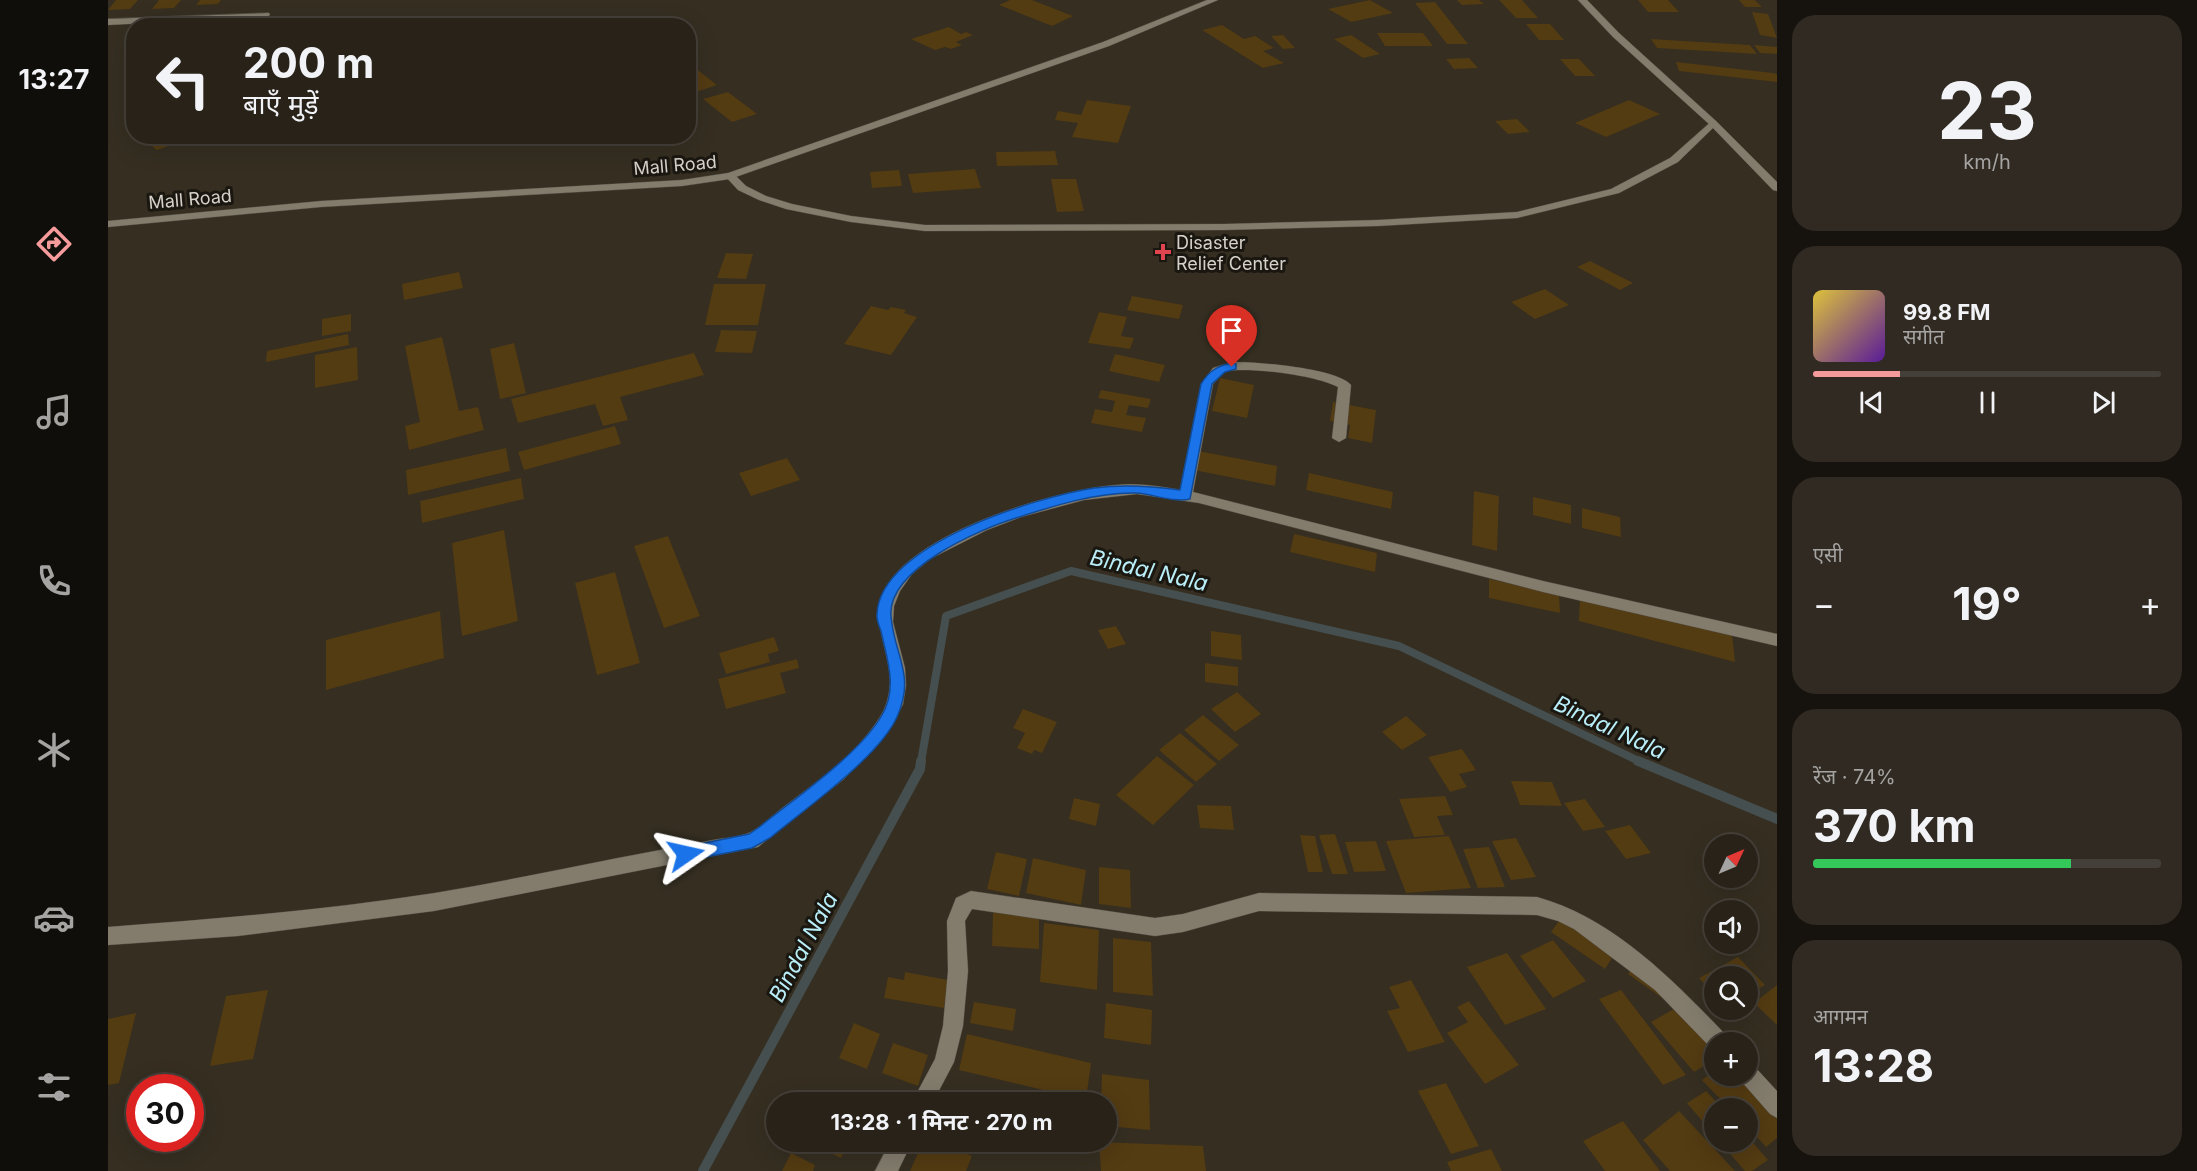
<!DOCTYPE html>
<html lang="hi">
<meta charset="utf-8">
<style>
body{margin:0;font-family:Inter,"Noto Sans Devanagari",sans-serif;background:#302a22;color:#f1f3f6;height:100vh;display:flex;flex-direction:column;font-size:22px;white-space:nowrap}
*{box-sizing:border-box;margin:0}
p{font-size:20px;color:#a5a4a2}
.icon{flex:none;width:33px;height:33px;fill:none;stroke:currentColor;stroke-width:2;stroke-linecap:round;stroke-linejoin:round}
.map{position:relative;flex:1;overflow:hidden}
.side{display:flex;flex-direction:column;gap:15px;padding:15px;background:#16130e;width:420px}
.side>*{flex:none}
.hud{position:absolute;left:18px;top:18px;width:570px;height:126px;border-radius:24px;box-shadow:0 6px 24px #0002,0 0 0 2px #443f38;background:#282219;color:#f1f3f6;overflow:hidden}
.needle{width:39px;rotate:46deg}
.fabs{position:absolute;left:1596px;top:834px;display:grid;gap:12px}
.fabs a{display:grid;place-items:center;width:54px;height:54px;border-radius:50%;background:#282219;box-shadow:0 6px 24px #0002,0 0 0 2px #443f38;font-size:30px}
.speed{position:absolute;left:18px;top:1074px;display:flex;gap:12px;font-size:30px;font-weight:700;text-align:center}
.speed>*{display:grid;place-content:center;width:78px;height:78px;border-radius:50%;background:#282219;box-shadow:0 6px 24px #0002,0 0 0 2px #443f38;line-height:1}
.speed .limit{border:9px solid #d22;background:#fff;color:#111}
.pin{position:absolute;display:grid;place-items:center;width:51px;height:51px;color:#fff;margin:-62px -26px;border-radius:50% 50% 50% 0;rotate:-45deg;box-shadow:0 0 6px #0007}
.pin .icon{rotate:45deg}
.me{position:absolute;width:66px;margin:-33px;rotate:79deg;stroke-linejoin:round;filter:drop-shadow(0 0 4px #0008)}
.turn{display:flex;align-items:center;gap:21px;height:126px;padding:0 18px;font-size:27px}
.turn .icon{width:78px;height:78px;stroke-width:2.5}
.turn b{display:block;font-size:42px;line-height:51px}
.big{font-size:45px;font-weight:700;line-height:1.1}
.side .tile{flex:1;display:flex;flex-direction:column;justify-content:center;gap:9px;min-width:0;padding:0 21px;border-radius:24px;background:#302a22}
.side .dial{align-items:center;gap:0}
.dial b{font-size:78px;line-height:1}
.song{display:flex;align-items:center;gap:18px}
.cover{width:72px;height:72px;border-radius:9px;background:linear-gradient(135deg,hsl(50 70% 55%),hsl(270 70% 35%))}
.played{height:6px;border-radius:3px;background:linear-gradient(90deg,#f59b9c 25%,#443f38 25%)}
.keys{display:flex;justify-content:space-around;direction:ltr}
.heat{display:flex;justify-content:space-between;align-items:center;font-size:33px;direction:ltr}
.charge{height:9px;border-radius:4px;background:linear-gradient(90deg,#34c759 74%,#443f38 0)}
.trip{position:absolute;left:658px;top:1092px;width:351px;height:60px;border-radius:30px;background:#282219;box-shadow:0 6px 24px #0002,0 0 0 2px #443f38;font-weight:700;line-height:60px;text-align:center}
main{display:flex;flex:1;min-height:0}
.tabs{display:flex;flex-direction:column;width:108px;justify-content:space-around;align-items:center;background:#100e0a;color:#a5a4a2}
.tabs .icon{width:42px;height:42px}
.tabs .selected{color:#f59b9c}
.tabs b{font-size:27px;color:#f1f3f6}
.map>svg:first-child{display:block}
.lines{fill:none;stroke-linecap:round;stroke-linejoin:round}
.stream-far1{stroke:#464f4f;stroke-width:8}
.stream{stroke:#464f4f;stroke-width:10}
.building{fill:#533b12}
.minor-casing{stroke:#504b40;stroke-width:1}
.tertiary-casing{stroke:#504b40;stroke-width:1}
.minor{fill:#837c6d;fill-rule:evenodd}
.tertiary{fill:#837c6d;fill-rule:evenodd}
.route{fill:#1a73e8;stroke:#114b97;stroke-width:1.5}
.health-dot{fill:#e0444e;stroke:#1a1711;stroke-width:2}
.labels{text-anchor:middle;dominant-baseline:central;stroke-width:6;stroke-linejoin:round;paint-order:stroke}
.far-street-label{font-size:18px;fill:#d6d2ca;stroke:#1a1711}
.far-poi-label{font-size:18px;fill:#d6d2ca;stroke:#1a1711;text-anchor:start}
.water-label{font-size:22px;font-style:italic;fill:#baeffa;stroke:#1a1711}
</style>
<main>
<nav class="tabs">
<b>13:27</b>
<svg class="icon selected" aria-label="directions" viewBox="0 0 24 24"><path d="M12 3l9 9-9 9-9-9zM9 14v-3h6M13 9l2 2-2 2"/></svg>
<svg class="icon" aria-label="music" viewBox="0 0 24 24"><path d="M9 18V5l10-2v13"/><circle cx="6" cy="18" r="3"/><circle cx="16" cy="16" r="3"/></svg>
<svg class="icon" aria-label="phone" viewBox="0 0 24 24"><path d="M5 4h4l2 5-3 2q2 4 5 5l2-3 5 2v4C11 20 4 13 5 4z"/></svg>
<svg class="icon" aria-label="climate" viewBox="0 0 24 24"><path d="M12 3v18M4 7l16 10M4 17L20 7"/></svg>
<svg class="icon" aria-label="car" viewBox="0 0 24 24"><path d="M5 17H2v-5l4-1 3-4h7l3 4 3 1v5h-3M9 17h6M6 11h13"/><circle cx="7" cy="17" r="2"/><circle cx="17" cy="17" r="2"/></svg>
<svg class="icon" aria-label="filters" viewBox="0 0 24 24"><path d="M4 7h16M4 17h16"/><circle cx="9" cy="7" r="2"/><circle cx="15" cy="17" r="2"/></svg>
</nav>
<div class="map">
<svg width="1669" height="1171" viewBox="0 0 1669 1171">
<rect width="100%" height="100%" fill="#352e21"/>
<g class="lines">
<path class="stream-far1" d="M 813,762 L 838,616 L 963,571 L 1291,646 L 1533,762"/>
<path class="stream" d="M 1530,761 L 1669,819
M 595,1171 L 812,769 L 813,761"/>
</g>
<path class="building" d="M 8,0 L 30,0 L 22,9 L 0,10 Z
M 51,0 L 73,0 L 66,8 L 44,9 Z
M 92,0 L 113,0 L 110,4 L 88,5 Z
M 902,0 L 924,0 L 965,16 L 944,26 L 891,5 Z
M 1262,0 L 1285,13 L 1243,22 L 1220,9 Z
M 1349,0 L 1371,0 L 1376,4 L 1354,5 Z
M 1391,0 L 1414,0 L 1430,18 L 1408,18 Z
M 1530,0 L 1560,0 L 1571,12 L 1540,12 Z
M 1631,0 L 1647,0 L 1654,7 L 1637,7 Z
M 1327,2 L 1360,44 L 1339,44 L 1307,3 Z
M 1644,12 L 1660,14 L 1669,38 L 1652,35 Z
M 1418,24 L 1442,24 L 1456,40 L 1431,40 Z
M 1114,25 L 1136,39 L 1147,36 L 1166,48 L 1155,51 L 1176,63 L 1155,68 L 1094,30 Z
M 841,27 L 853,34 L 858,32 L 865,35 L 848,42 L 854,45 L 843,49 L 837,47 L 827,50 L 803,39 Z
M 1269,33 L 1315,33 L 1325,46 L 1277,46 Z
M 1175,35 L 1187,48 L 1175,49 L 1163,36 Z
M 1243,35 L 1272,54 L 1255,58 L 1226,39 Z
M 1543,39 L 1642,45 L 1649,54 L 1549,48 Z
M 1646,45 L 1669,47 L 1669,54 L 1652,53 Z
M 1361,58 L 1370,68 L 1346,69 L 1338,59 Z
M 1452,59 L 1471,59 L 1487,76 L 1467,76 Z
M 1568,62 L 1665,73 L 1669,74 L 1669,82 L 1571,71 Z
M 582,64 L 609,85 L 585,93 L 580,89 Z
M 620,92 L 649,114 L 624,122 L 595,99 Z
M 979,100 L 1023,106 L 1010,143 L 964,137 L 970,123 L 947,120 L 950,111 L 973,115 Z
M 1521,100 L 1552,114 L 1498,137 L 1467,123 Z
M 1409,119 L 1422,132 L 1400,134 L 1387,121 Z
M 58,136 L 86,136 L 86,137 L 49,150 L 40,143 Z
M 947,151 L 950,165 L 889,166 L 888,152 Z
M 867,169 L 873,188 L 805,193 L 800,174 Z
M 791,170 L 794,186 L 764,188 L 762,172 Z
M 943,179 L 968,179 L 976,211 L 949,212 Z
M 618,253 L 645,254 L 638,279 L 609,278 Z
M 1482,261 L 1525,283 L 1512,290 L 1469,267 Z
M 351,272 L 355,288 L 296,300 L 294,284 Z
M 606,284 L 658,284 L 650,325 L 597,325 Z
M 1437,289 L 1461,305 L 1427,319 L 1403,302 Z
M 1024,296 L 1075,305 L 1071,319 L 1019,310 Z
M 763,306 L 780,310 L 783,307 L 798,310 L 796,313 L 809,317 L 783,355 L 736,344 Z
M 991,312 L 1019,317 L 1013,336 L 1026,338 L 1022,349 L 980,343 Z
M 243,314 L 243,331 L 214,336 L 214,319 Z
M 613,330 L 649,331 L 644,353 L 607,352 Z
M 240,334 L 241,345 L 158,362 L 159,351 Z
M 334,337 L 351,411 L 370,407 L 376,430 L 301,450 L 297,426 L 312,422 L 297,346 Z
M 406,343 L 418,393 L 392,399 L 382,349 Z
M 249,347 L 250,380 L 207,388 L 207,355 Z
M 586,353 L 596,375 L 512,397 L 520,420 L 495,426 L 487,404 L 410,423 L 403,399 Z
M 1007,354 L 1057,365 L 1051,382 L 1001,371 Z
M 1112,378 L 1146,385 L 1139,418 L 1104,411 Z
M 993,390 L 1043,399 L 1040,408 L 1021,405 L 1018,415 L 1038,418 L 1034,432 L 983,423 L 987,409 L 1004,412 L 1007,401 L 990,398 Z
M 1225,402 L 1268,410 L 1264,443 L 1240,438 L 1242,425 L 1222,421 Z
M 507,426 L 513,444 L 416,470 L 410,452 Z
M 398,448 L 402,471 L 300,495 L 298,470 Z
M 1090,451 L 1169,466 L 1167,486 L 1086,470 Z
M 679,458 L 692,480 L 643,496 L 631,473 Z
M 1201,473 L 1285,492 L 1283,509 L 1198,490 Z
M 413,478 L 416,499 L 314,523 L 312,501 Z
M 1366,491 L 1391,496 L 1389,551 L 1364,545 Z
M 1425,497 L 1463,505 L 1463,524 L 1425,515 Z
M 1474,508 L 1512,517 L 1513,537 L 1474,528 Z
M 396,530 L 410,621 L 354,636 L 344,543 Z
M 1186,534 L 1269,553 L 1267,572 L 1182,552 Z
M 560,536 L 592,616 L 556,628 L 526,546 Z
M 507,572 L 532,663 L 489,675 L 467,583 Z
M 1381,579 L 1451,594 L 1452,613 L 1381,598 Z
M 1472,595 L 1624,634 L 1627,662 L 1471,621 Z
M 332,611 L 336,658 L 218,690 L 218,640 Z
M 1008,626 L 1018,644 L 1000,649 L 990,630 Z
M 1103,631 L 1133,635 L 1134,660 L 1103,656 Z
M 666,637 L 671,651 L 660,654 L 662,662 L 618,674 L 611,653 Z
M 689,659 L 691,668 L 672,673 L 678,693 L 618,709 L 610,679 Z
M 1097,663 L 1130,667 L 1130,686 L 1097,682 Z
M 1129,692 L 1153,714 L 1127,732 L 1103,709 Z
M 915,709 L 949,722 L 934,753 L 926,750 L 924,754 L 909,748 L 917,733 L 905,728 Z
M 1095,715 L 1131,745 L 1111,761 L 1076,730 Z
M 1298,716 L 1319,735 L 1294,750 L 1274,732 Z
M 1072,733 L 1109,764 L 1088,782 L 1051,750 Z
M 1354,749 L 1368,770 L 1351,774 L 1359,787 L 1342,792 L 1320,757 Z
M 1049,756 L 1086,785 L 1045,825 L 1008,795 Z
M 1403,781 L 1444,782 L 1454,806 L 1412,805 Z
M 1337,796 L 1345,815 L 1329,816 L 1337,835 L 1306,837 L 1291,799 Z
M 966,798 L 992,804 L 988,826 L 961,819 Z
M 1477,799 L 1497,827 L 1475,831 L 1456,803 Z
M 1089,805 L 1123,806 L 1126,830 L 1092,828 Z
M 1522,825 L 1543,853 L 1518,859 L 1497,831 Z
M 1227,834 L 1240,874 L 1224,874 L 1211,835 Z
M 1192,835 L 1207,836 L 1215,872 L 1200,872 Z
M 1341,836 L 1363,888 L 1298,893 L 1278,841 Z
M 1408,838 L 1428,877 L 1403,880 L 1384,841 Z
M 1268,841 L 1278,871 L 1246,872 L 1237,842 Z
M 1381,847 L 1397,887 L 1370,888 L 1355,849 Z
M 888,852 L 919,859 L 911,896 L 879,889 Z
M 925,858 L 978,870 L 973,905 L 918,893 Z
M 991,867 L 1022,870 L 1023,908 L 991,904 Z
M 885,911 L 931,915 L 931,949 L 884,946 Z
M 1453,918 L 1506,955 L 1497,969 L 1443,932 Z
M 936,923 L 991,930 L 989,990 L 932,982 Z
M 1005,938 L 1043,942 L 1045,996 L 1005,992 Z
M 1445,940 L 1478,981 L 1445,998 L 1412,956 Z
M 1399,953 L 1438,1009 L 1397,1025 L 1359,967 Z
M 1630,957 L 1657,985 L 1640,995 L 1640,976 L 1606,976 L 1606,994 L 1591,978 Z
M 1525,966 L 1557,1000 L 1520,974 Z
M 797,972 L 840,980 L 836,1008 L 776,998 L 780,977 L 796,980 Z
M 1303,980 L 1337,1042 L 1300,1052 L 1279,1011 L 1292,1008 L 1281,987 Z
M 1669,985 L 1669,1025 L 1646,1003 Z
M 160,990 L 145,1059 L 102,1066 L 118,996 Z
M 1513,990 L 1578,1075 L 1555,1085 L 1491,999 Z
M 1361,1001 L 1411,1065 L 1377,1084 L 1339,1033 L 1360,1022 L 1349,1007 Z
M 866,1002 L 908,1009 L 905,1031 L 862,1023 Z
M 998,1003 L 1044,1010 L 1043,1045 L 996,1038 Z
M 1571,1006 L 1606,1047 L 1606,1060 L 1586,1072 L 1543,1022 Z
M 28,1013 L 11,1083 L 0,1085 L 0,1019 Z
M 746,1023 L 772,1034 L 759,1069 L 731,1058 Z
M 859,1034 L 983,1063 L 978,1100 L 851,1070 Z
M 785,1043 L 820,1055 L 810,1086 L 774,1073 Z
M 1606,1071 L 1606,1076 L 1631,1076 L 1669,1114 L 1669,1138 L 1658,1147 L 1640,1127 L 1640,1108 L 1621,1108 L 1594,1080 Z
M 994,1074 L 1041,1080 L 1042,1130 L 999,1126 L 999,1102 L 993,1102 Z
M 1338,1083 L 1371,1146 L 1343,1154 L 1310,1091 Z
M 771,1091 L 797,1101 L 796,1102 L 767,1102 Z
M 1598,1091 L 1614,1108 L 1606,1108 L 1606,1135 L 1579,1103 Z
M 1571,1111 L 1627,1171 L 1562,1171 L 1535,1140 Z
M 1515,1121 L 1552,1171 L 1497,1171 L 1475,1141 Z
M 1640,1137 L 1660,1160 L 1644,1171 L 1637,1171 L 1612,1142 L 1640,1142 Z
M 700,1142 L 740,1142 L 733,1158 Z
M 815,1142 L 860,1142 L 855,1152 L 864,1156 L 858,1171 L 802,1171 Z
M 991,1142 L 1095,1146 L 1098,1171 L 993,1171 Z
M 1383,1149 L 1394,1171 L 1343,1171 L 1339,1162 Z
M 683,1153 L 707,1165 L 705,1171 L 674,1171 Z"/>
<g class="lines">
<g class="minor-casing">
<path id="minor" d="M 161,13 L 162,15 L 158,17 L 0,25 L 0,19 Z
M 1605,120 L 1608,121 L 1608,125 L 1570,162 L 1511,193 L 1409,218 L 1270,226 L 1116,230 L 817,231 L 743,222 L 678,209 L 651,200 L 630,190 L 617,176 L 626,174 L 638,186 L 658,196 L 684,204 L 743,216 L 817,225 L 1116,224 L 1270,220 L 1409,212 L 1503,189 L 1562,158 Z
M 1125,362 C 1149,362 1228,368 1243,385 L 1238,438 L 1231,442 L 1224,438 L 1230,387 C 1208,375 1143,367 1118,371 L 1105,384 L 1085,492 L 1435,581 L 1669,634 L 1669,646 L 1435,592 L 1091,503 L 1029,494 L 976,500 L 913,517 L 879,530 L 822,559 L 804,574 L 792,591 L 786,606 L 785,622 L 797,668 L 798,685 L 795,704 L 784,726 L 771,744 L 736,779 L 650,847 L 326,911 L 130,936 L 0,945 L 0,927 C 109,919 218,910 327,893 C 388,883 449,870 510,858 C 542,852 573,846 605,840 C 617,838 632,837 643,832 C 654,826 664,816 673,809 C 708,782 748,755 772,717 C 779,706 782,693 782,680 C 781,648 761,619 778,587 C 810,531 947,490 1008,485 C 1030,483 1051,486 1072,490 L 1093,384 L 1105,368 Z
M 863,891 L 1047,918 L 1075,914 L 1151,893 L 1429,897 C 1505,918 1565,980 1618,1035 L 1621,1042 L 1606,1042 L 1606,1050 L 1604,1049 L 1547,990 L 1466,929 L 1450,921 L 1429,915 L 1151,911 L 1075,932 L 1047,936 L 864,909 L 857,921 L 860,971 L 855,1026 L 846,1062 L 825,1102 L 804,1102 L 827,1059 L 835,1026 L 840,971 L 839,921 L 848,898 Z
M 1640,1064 L 1647,1067 L 1669,1091 L 1669,1118 L 1662,1114 L 1633,1081 L 1630,1076 L 1640,1076 Z
M 782,1142 L 804,1142 L 790,1171 L 767,1171 Z"/>
</g>
<g class="tertiary-casing">
<path id="tertiary" d="M 1099,0 L 1110,0 L 1001,46 L 622,179 L 574,186 L 213,207 L 0,227 L 0,221 L 213,201 L 574,180 L 620,173 L 995,42 Z
M 1470,0 L 1479,0 L 1511,33 L 1608,121 L 1669,182 L 1669,191 L 1665,190 L 1602,125 L 1505,37 Z"/>
</g>
<use href="#minor" class="minor"/>
<use href="#tertiary" class="tertiary"/>
</g>
<path class="route" d="M 1124,363 L 1128,364 L 1128,369 L 1117,372 L 1104,384 L 1082,499 C 1066,503 1045,494 1028,493 C 989,492 945,506 908,518 C 872,529 779,569 783,616 C 786,656 808,674 789,717 C 771,757 697,809 662,838 L 644,848 L 578,861 L 572,859 L 569,854 L 572,848 L 641,834 L 650,828 C 687,798 751,755 774,715 C 790,688 779,659 773,631 C 771,626 768,619 769,614 C 772,544 929,497 986,488 C 1016,484 1043,486 1072,490 L 1093,384 C 1101,371 1109,366 1124,363 Z"/>
<path class="health-dot" d="M1052 243h6v6h6v6h-6v6h-6v-6h-6v-6h6z"/>
<g class="labels">
<g class="far-street-label">
<text transform="translate(567 165) rotate(-5)">Mall Road</text>
<text transform="translate(82 199) rotate(-5)">Mall Road</text>
</g>
<g class="far-poi-label">
<text x="1068" y="242">Disaster<tspan x="1068" dy="21">Relief Center</tspan></text>
</g>
<g class="water-label">
<text transform="translate(1041 570) rotate(13)">Bindal Nala</text>
<text transform="translate(1502 727) rotate(25)">Bindal Nala</text>
<text transform="translate(695 947) rotate(-62)">Bindal Nala</text>
</g>
</g>
</svg>
<div class="fabs">
<a><svg class="needle" viewBox="-14 -14 28 28"><path d="M0-13l5 13h-10z" fill="#e53935"/><path d="M0 13l5-13h-10z" fill="#a5a4a2"/></svg></a>
<a><svg class="icon" aria-label="sound" viewBox="0 0 24 24"><path d="M4 9h4l5-4v14l-5-4H4zM17 9q2 3 0 6"/></svg></a>
<a><svg class="icon" aria-label="search" viewBox="0 0 24 24"><circle cx="10" cy="10" r="6"/><path d="M15 15l6 6"/></svg></a>
<a>+</a>
<a>−</a>
</div>
<div class="speed"><div class="limit">30</div></div>
<div class="pin" style="left:1124px;top:367px;background:#d93025"><svg class="icon" aria-label="arrive" viewBox="0 0 24 24"><path d="M6 21V4h12l-3 4 3 4H6"/></svg></div>
<svg class="me" style="left:578px;top:854px" viewBox="-20 -20 40 40"><path d="M0-17L14 15 0 8-14 15z" fill="#1a73e8" stroke="#fff" stroke-width="4"/></svg>
<div class="trip">13:28 · 1 मिनट · 270 m</div>
<div class="hud">
<div class="turn"><svg class="icon" aria-label="left" viewBox="0 0 24 24"><path d="M17 20v-9H6M10 6l-5 5 5 5"/></svg><div><b>200 m</b>बाएँ मुड़ें</div></div>
</div>
</div>
<section class="side">
<div class="tile dial"><b>23</b><p>km/h</p></div>
<div class="tile">
<div class="song"><i class="cover"></i><div><b>99.8 FM</b><p>संगीत</p></div></div>
<div class="played"></div>
<div class="keys"><svg class="icon" aria-label="previous" viewBox="0 0 24 24"><path d="M18 5L8 12l10 7zM5 5v14"/></svg><svg class="icon" aria-label="pause" viewBox="0 0 24 24"><path d="M8 5v14M16 5v14"/></svg><svg class="icon" aria-label="next" viewBox="0 0 24 24"><path d="M6 5l10 7-10 7zM19 5v14"/></svg></div>
</div>
<div class="tile"><p>एसी</p>
<div class="heat"><a>−</a><b class="big">19°</b><a>+</a></div>
</div>
<div class="tile"><p>रेंज · 74%</p><b class="big">370 km</b><div class="charge"></div></div>
<div class="tile"><p>आगमन</p><b class="big">13:28</b></div>
</section>
</main>
